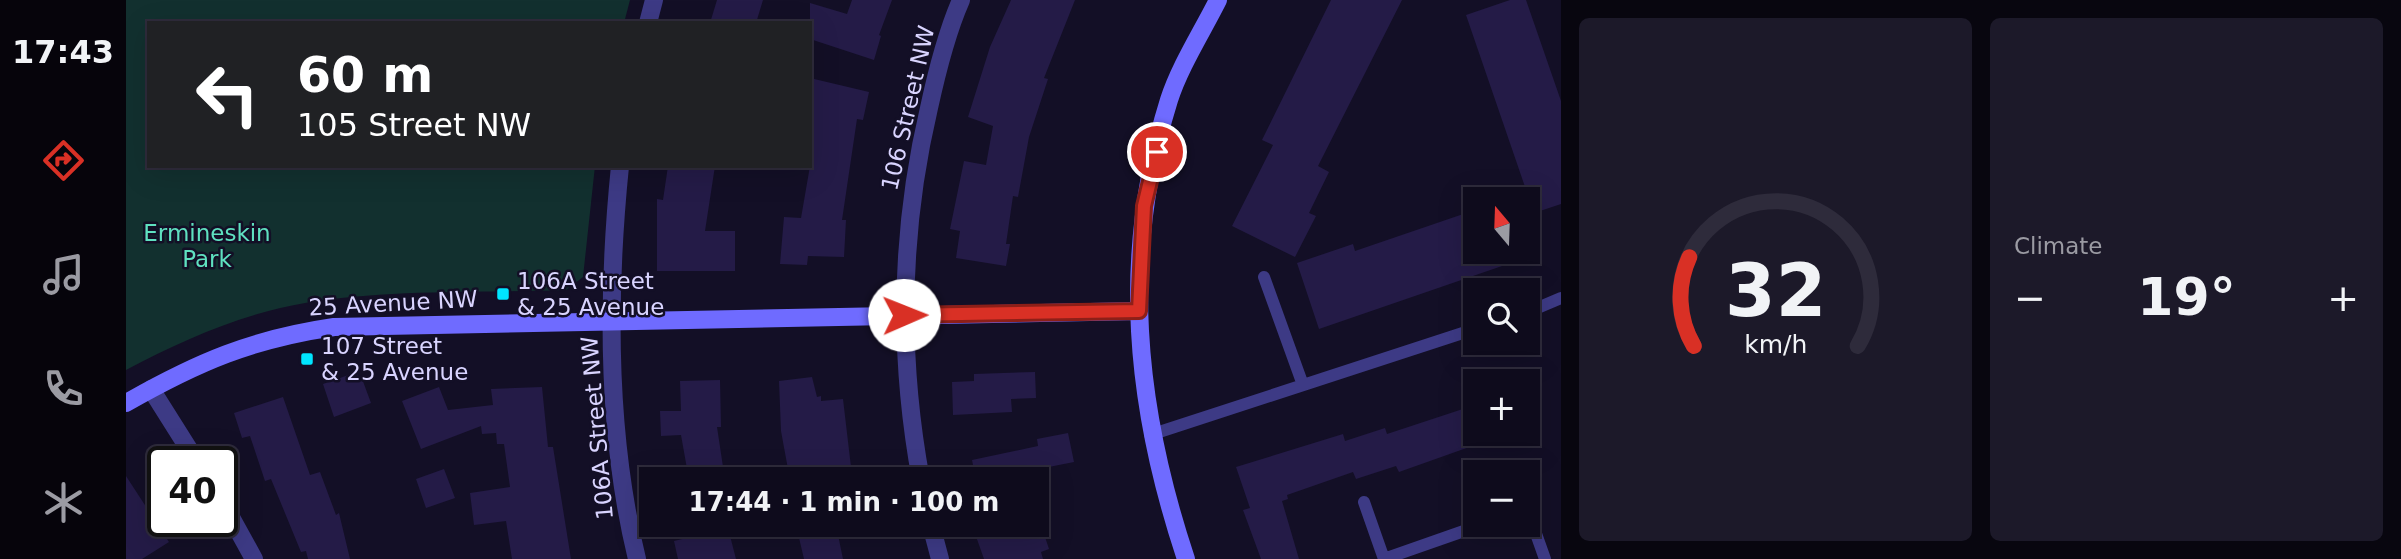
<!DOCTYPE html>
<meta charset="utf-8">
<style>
body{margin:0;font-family:"DejaVu Sans",sans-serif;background:#1c1929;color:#f1f3f6;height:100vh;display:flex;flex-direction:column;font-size:26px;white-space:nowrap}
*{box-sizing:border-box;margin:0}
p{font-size:23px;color:#9b9ba3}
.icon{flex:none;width:38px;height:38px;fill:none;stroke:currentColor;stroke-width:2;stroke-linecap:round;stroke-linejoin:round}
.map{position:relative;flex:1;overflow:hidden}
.details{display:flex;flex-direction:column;gap:18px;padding:18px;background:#08060f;width:840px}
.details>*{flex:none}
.banner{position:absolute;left:21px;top:21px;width:665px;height:147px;border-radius:0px;box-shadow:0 7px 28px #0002,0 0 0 2px #2e2b3b;background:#202124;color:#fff;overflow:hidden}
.needle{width:46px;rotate:341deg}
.controls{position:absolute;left:1337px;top:187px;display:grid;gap:14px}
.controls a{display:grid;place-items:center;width:77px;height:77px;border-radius:0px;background:#0e0b1c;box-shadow:0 7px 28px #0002,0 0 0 2px #2e2b3b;font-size:35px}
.speed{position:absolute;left:21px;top:446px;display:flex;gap:14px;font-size:35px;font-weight:700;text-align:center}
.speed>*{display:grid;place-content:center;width:91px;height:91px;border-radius:50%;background:#0e0b1c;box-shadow:0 7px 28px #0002,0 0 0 2px #2e2b3b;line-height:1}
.speed .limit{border:4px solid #111;border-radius:10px;background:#fff;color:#111}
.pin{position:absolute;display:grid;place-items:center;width:60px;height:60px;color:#fff;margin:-30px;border:4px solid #fff;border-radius:50%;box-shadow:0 2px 7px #0007}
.me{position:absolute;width:77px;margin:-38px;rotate:89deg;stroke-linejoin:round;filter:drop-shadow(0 0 5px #0008)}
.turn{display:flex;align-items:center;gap:24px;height:147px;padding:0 35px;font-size:32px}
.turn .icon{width:91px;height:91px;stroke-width:2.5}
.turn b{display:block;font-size:49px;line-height:60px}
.big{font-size:52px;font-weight:600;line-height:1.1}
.details .widget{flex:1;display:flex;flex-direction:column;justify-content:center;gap:10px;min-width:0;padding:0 24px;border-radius:10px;background:#1c1929}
.details .dial{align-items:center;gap:0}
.dial svg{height:182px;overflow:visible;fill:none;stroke:#2e2b3b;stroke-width:7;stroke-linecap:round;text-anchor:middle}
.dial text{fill:#f1f3f6;stroke:none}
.heat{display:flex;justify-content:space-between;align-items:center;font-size:38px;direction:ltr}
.details .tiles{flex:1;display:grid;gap:18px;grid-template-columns:repeat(2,1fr)}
.trip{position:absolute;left:513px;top:467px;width:410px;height:70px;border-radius:0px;background:#0e0b1c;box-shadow:0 7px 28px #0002,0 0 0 2px #2e2b3b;font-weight:600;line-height:70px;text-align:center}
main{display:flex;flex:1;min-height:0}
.menu{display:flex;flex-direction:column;width:126px;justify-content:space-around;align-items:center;background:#06040b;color:#9b9ba3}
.menu .icon{width:49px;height:49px}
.menu .selected{color:#d93025}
.menu b{font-size:32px;color:#f1f3f6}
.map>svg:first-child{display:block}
.green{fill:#12302f}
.building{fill:#241b47}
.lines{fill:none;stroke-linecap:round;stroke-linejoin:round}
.lane{stroke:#3d3a85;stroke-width:12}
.street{stroke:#3d3a85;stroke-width:18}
.secondary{stroke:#6f6bff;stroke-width:18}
.route-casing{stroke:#8d1f18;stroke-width:18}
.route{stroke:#d93025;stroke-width:12}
.poi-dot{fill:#00e5ff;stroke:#130f26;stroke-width:2.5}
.labels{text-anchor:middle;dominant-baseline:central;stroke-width:5;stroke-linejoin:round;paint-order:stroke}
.street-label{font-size:23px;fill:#d9d4ff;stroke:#130f26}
.park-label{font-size:23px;fill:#5fe0c0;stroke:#130f26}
.poi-label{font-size:23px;fill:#d9d4ff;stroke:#130f26;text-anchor:start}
</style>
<main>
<nav class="menu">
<b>17:43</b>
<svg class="icon selected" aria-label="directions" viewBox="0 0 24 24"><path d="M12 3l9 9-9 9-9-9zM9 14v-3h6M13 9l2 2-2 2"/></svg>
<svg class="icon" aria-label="music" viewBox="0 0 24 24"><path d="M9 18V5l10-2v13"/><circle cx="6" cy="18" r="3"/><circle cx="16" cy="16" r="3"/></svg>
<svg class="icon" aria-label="phone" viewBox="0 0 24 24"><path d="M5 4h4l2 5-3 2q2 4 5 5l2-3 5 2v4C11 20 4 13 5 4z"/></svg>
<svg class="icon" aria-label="climate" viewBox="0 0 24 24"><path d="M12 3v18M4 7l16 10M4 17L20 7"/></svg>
</nav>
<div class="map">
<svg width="1435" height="559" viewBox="0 0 1435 559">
<rect width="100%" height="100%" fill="#130f26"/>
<path class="green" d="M 0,0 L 504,0 L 498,23 L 23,23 L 23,166 L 469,166 L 457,277 L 440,290 C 358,293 259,289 179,303 C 115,314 57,340 0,370 Z"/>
<path class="building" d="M 591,0 L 637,0 L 630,23 L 584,23 Z
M 726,0 L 766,0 L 753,35 L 755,36 L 748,60 L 684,39 L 684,3 L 721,14 Z
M 885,0 L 949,0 L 918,78 L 922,79 L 903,137 L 892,197 L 887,196 L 880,244 L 884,244 L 880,266 L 830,258 L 834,231 L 824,229 L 838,161 L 860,165 L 867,126 L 842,117 L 864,47 Z
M 1205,0 L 1276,0 L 1192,166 L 1203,172 L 1183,213 L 1190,216 L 1169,257 L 1106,226 L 1147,145 L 1136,140 Z
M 1384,0 L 1400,0 L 1435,101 L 1435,204 L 1408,213 L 1340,15 Z
M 684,78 L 743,92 L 737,120 L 731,119 L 716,220 L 720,220 L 718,257 L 682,256 L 681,265 L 654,264 L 658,217 L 675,218 L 684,166 Z
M 542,166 L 589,166 L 579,231 L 609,231 L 609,271 L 531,271 L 531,199 L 537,200 Z
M 1349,210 L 1349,252 L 1408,252 L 1408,255 L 1193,329 L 1171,263 L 1227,244 L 1229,251 Z
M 231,372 L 232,377 L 235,376 L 245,403 L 208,417 L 197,384 Z
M 909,372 L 910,398 L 885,399 L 886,412 L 827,415 L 826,382 L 848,381 L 848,374 Z
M 686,377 L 691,397 L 695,396 L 695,401 L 717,399 L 725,467 L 712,469 L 714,480 L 664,480 L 655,431 L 653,381 Z
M 594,380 L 595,427 L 591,427 L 599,480 L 563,480 L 555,435 L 535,436 L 534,411 L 555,411 L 554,381 Z
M 313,387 L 322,410 L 367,405 L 365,389 L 416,387 L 422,447 L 427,447 L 445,559 L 386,559 L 380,521 L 348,525 L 344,493 L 384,487 L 378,444 L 371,444 L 370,433 L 356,434 L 355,426 L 295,449 L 276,401 Z
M 157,397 L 184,475 L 194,472 L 210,515 L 213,513 L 224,559 L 182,559 L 180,551 L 175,552 L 145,479 L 139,481 L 124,436 L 116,438 L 108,413 Z
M 1349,405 L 1349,445 L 1273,472 L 1270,466 L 1230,479 L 1227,472 L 1161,495 L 1162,499 L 1156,501 L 1173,559 L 1135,559 L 1117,510 L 1124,508 L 1110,467 L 1217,434 L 1219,441 L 1259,428 L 1261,434 Z
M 942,433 L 948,462 L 887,474 L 888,480 L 850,480 L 846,460 L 912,446 L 911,439 Z
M 318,469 L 329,498 L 300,508 L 290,479 Z
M 0,476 L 43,542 L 16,559 L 0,559 Z
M 670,525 L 710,525 L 717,559 L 678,559 Z
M 846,525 L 915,525 L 923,549 L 915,552 L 917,559 L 858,559 Z
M 602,528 L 610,559 L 552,559 L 548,541 Z"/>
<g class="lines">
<path class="lane" d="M 1138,277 L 1177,385
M 1402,312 L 1435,298
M 1024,435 L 1349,329
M 1385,464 L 1388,472
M 1238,502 L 1258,559
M 1402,511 L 1419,559
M 1258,559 L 1355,525"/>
<path class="street" d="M 522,23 L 528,0
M 494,166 C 481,295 480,432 511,559
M 25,389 L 71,462
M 795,480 C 772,355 774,231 803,108 C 811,71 820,34 835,0
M 96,501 L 128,559
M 805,525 L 814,559"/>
<path class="secondary" d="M 0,403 C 72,362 126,339 208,327 L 1013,311
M 1060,559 C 1009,406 994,257 1043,100 C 1054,66 1076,32 1092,0"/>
</g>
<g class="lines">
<g class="route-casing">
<path id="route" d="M 778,315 L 1013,311 L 1018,206 L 1031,152"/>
</g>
<use href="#route" class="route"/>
</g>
<g class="poi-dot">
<rect x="370" y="287" width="14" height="14" rx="3.5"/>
<rect x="174" y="352" width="14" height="14" rx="3.5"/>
</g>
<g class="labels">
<g class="street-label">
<text transform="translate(782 108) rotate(-77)">106 Street NW</text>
<text transform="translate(267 303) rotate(-3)">25 Avenue NW</text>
<text transform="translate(471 428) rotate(-95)">106A Street NW</text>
</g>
<g class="park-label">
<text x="81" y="233">Ermineskin<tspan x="81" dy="26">Park</tspan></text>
</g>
<g class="poi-label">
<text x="391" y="281">106A Street<tspan x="391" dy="26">&amp; 25 Avenue</tspan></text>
<text x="195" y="346">107 Street<tspan x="195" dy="26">&amp; 25 Avenue</tspan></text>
</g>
</g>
</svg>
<div class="controls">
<a><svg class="needle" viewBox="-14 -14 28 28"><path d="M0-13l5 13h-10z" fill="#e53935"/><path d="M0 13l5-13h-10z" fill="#9b9ba3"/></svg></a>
<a><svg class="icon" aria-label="search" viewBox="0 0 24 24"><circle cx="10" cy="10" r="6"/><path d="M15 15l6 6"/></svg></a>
<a>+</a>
<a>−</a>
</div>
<div class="speed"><div class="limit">40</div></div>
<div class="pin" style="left:1031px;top:152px;background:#d93025"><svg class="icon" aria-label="arrive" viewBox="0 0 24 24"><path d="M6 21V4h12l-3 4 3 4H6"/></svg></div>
<svg class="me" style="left:778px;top:315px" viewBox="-20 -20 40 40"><circle r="19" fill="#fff"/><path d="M0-13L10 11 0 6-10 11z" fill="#d93025"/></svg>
<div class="trip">17:44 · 1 min · 100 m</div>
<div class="banner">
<div class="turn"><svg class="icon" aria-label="left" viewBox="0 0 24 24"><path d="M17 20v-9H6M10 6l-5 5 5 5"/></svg><div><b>60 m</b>105 Street NW</div></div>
</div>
</div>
<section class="details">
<div class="tiles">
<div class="widget dial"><svg viewBox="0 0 100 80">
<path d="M14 69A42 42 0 1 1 86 69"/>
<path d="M14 69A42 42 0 0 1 12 30" stroke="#d93025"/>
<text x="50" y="56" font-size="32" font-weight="700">32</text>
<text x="50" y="72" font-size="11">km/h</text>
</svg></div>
<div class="widget"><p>Climate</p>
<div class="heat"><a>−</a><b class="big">19°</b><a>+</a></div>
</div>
</div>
</section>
</main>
